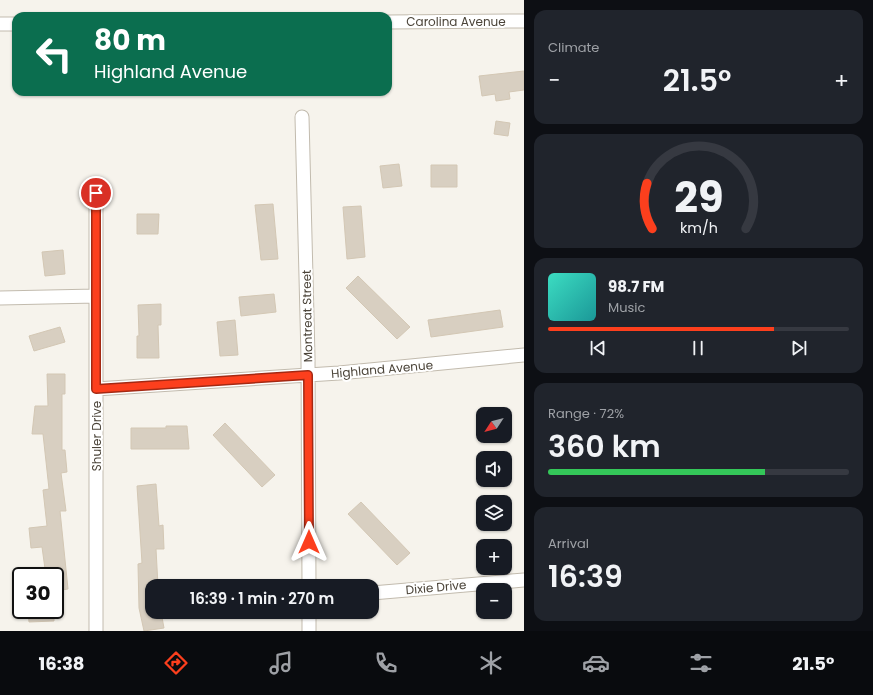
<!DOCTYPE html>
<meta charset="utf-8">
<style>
body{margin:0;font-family:Poppins,sans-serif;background:#20242c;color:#f1f3f6;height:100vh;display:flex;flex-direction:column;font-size:15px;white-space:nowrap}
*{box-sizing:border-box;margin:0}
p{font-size:13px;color:#9ea1a6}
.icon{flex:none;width:22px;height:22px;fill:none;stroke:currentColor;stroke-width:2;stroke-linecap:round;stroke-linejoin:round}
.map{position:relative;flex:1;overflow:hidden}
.side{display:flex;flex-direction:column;gap:10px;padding:10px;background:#0d0f14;width:349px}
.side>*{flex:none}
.top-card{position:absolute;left:12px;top:12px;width:380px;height:84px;border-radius:12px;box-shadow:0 1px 3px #0004;background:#0b6e4f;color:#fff;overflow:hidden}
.needle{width:26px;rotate:234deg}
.controls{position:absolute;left:476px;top:407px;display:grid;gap:8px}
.controls a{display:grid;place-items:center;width:36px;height:36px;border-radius:8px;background:#171b24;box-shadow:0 1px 3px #0004;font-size:20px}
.speed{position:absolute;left:12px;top:567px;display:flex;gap:8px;font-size:20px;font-weight:700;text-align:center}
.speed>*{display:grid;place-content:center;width:52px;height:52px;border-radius:50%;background:#171b24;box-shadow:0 1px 3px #0004;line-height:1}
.speed .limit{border:2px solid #111;border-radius:6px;background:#fff;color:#111}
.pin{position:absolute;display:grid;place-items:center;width:34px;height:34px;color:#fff;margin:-17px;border:2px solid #fff;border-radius:50%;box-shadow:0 1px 4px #0007}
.me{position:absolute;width:44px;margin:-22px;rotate:0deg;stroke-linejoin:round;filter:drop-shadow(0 0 3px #0008)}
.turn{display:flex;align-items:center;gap:14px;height:84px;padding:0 16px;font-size:18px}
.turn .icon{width:52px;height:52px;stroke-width:2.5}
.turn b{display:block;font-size:28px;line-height:34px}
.big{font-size:30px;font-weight:600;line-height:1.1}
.side .widget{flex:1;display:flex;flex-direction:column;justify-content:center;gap:6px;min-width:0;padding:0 14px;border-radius:12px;background:#20242c}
.side .dial{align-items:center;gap:0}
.dial svg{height:104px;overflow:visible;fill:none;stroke:#363941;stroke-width:7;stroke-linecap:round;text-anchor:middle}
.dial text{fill:#f1f3f6;stroke:none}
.song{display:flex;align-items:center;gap:12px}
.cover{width:48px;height:48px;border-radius:6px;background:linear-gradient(135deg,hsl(170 70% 55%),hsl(180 70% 35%))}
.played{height:4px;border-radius:2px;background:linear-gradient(90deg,#fc3f1d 75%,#363941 75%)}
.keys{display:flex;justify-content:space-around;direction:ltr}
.heat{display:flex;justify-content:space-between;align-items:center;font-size:22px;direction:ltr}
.charge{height:6px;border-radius:3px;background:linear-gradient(90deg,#34c759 72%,#363941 0)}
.trip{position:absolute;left:145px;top:579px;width:234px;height:40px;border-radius:12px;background:#171b24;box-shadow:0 1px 3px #0004;font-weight:600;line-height:40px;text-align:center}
.menu{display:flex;height:64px;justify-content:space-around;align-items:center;background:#090b0e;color:#9ea1a6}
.menu .icon{width:28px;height:28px}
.menu .current{color:#fc3f1d}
.menu b{font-size:18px;color:#f1f3f6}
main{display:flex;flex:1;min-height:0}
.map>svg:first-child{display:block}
.building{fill:#d8cfc1;stroke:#d3c7b4}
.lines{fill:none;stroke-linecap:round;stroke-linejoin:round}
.minor-casing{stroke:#c2bbae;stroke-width:15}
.minor{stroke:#fff;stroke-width:13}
.route-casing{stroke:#a42913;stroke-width:10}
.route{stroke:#fc3f1d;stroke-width:7}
.labels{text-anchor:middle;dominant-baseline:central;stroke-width:4;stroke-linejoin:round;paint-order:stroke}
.street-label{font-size:12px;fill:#4b4439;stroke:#fff}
</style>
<main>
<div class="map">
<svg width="524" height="631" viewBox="0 0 524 631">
<rect width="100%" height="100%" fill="#f6f3ec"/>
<path class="building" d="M 524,71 L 524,90 L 509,92 L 510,99 L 496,101 L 495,94 L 482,96 L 479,76 Z
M 496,121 L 510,123 L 508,136 L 494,134 Z
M 399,164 L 402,186 L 383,188 L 380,166 Z
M 431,165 L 457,165 L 457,187 L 431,187 Z
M 273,204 L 278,259 L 261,260 L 255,205 Z
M 361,206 L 365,257 L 347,259 L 343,207 Z
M 137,214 L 159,214 L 158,234 L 137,234 Z
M 63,250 L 65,274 L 45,276 L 42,252 Z
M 358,276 L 410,327 L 397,339 L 346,288 Z
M 274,294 L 276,312 L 241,316 L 239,297 Z
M 161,304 L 161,325 L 158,325 L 159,358 L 137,358 L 137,336 L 139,336 L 138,305 Z
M 500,310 L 503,327 L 431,337 L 428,320 Z
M 235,320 L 238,355 L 220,356 L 217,322 Z
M 60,327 L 65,342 L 34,351 L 29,336 Z
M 47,374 L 65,374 L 65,394 L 62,394 L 62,450 L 65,450 L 67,472 L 61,473 L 66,511 L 60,511 L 68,589 L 55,591 L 55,576 L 46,576 L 42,547 L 31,548 L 29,528 L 47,526 L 43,490 L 49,489 L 43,434 L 32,434 L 35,406 L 48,406 Z
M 225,423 L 275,475 L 262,487 L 213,435 Z
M 166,426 L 187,426 L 189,449 L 131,449 L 131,428 L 166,428 Z
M 156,484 L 159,526 L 163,525 L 164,549 L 156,549 L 158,586 L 152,586 L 152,612 L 161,612 L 164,628 L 144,631 L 139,608 L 138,564 L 142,563 L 137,486 Z
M 361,502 L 410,553 L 397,565 L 348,514 Z
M 28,610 L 54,610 L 54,621 L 29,622 Z"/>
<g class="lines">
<g class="minor-casing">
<path id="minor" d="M 388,22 L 524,21
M 0,24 L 16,24
M 302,117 L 308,357 L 309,586
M 96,193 L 96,631
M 0,298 L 96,296
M 96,389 L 339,373 L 524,355
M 372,593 L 524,580
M 309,612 L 309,631"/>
</g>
<use href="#minor" class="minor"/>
</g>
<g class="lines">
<g class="route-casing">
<path id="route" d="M 96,193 L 96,389 L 308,375 L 309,542"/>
</g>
<use href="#route" class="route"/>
</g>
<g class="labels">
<g class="street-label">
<text x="456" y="21">Carolina Avenue</text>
<text transform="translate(307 316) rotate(-91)">Montreat Street</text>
<text transform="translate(382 369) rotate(-5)">Highland Avenue</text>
<text transform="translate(96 436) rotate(-90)">Shuler Drive</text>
<text transform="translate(436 587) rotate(-5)">Dixie Drive</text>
</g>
</g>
</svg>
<div class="controls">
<a><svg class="needle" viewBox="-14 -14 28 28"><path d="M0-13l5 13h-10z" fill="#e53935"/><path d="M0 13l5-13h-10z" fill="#9ea1a6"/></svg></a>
<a><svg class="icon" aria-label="sound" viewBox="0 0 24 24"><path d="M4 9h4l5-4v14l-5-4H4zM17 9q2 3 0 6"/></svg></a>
<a><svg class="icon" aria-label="layers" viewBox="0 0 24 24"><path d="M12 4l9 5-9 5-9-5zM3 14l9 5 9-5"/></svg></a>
<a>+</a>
<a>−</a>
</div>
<div class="speed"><div class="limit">30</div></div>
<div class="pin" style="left:96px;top:193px;background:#d93025"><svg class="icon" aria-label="arrive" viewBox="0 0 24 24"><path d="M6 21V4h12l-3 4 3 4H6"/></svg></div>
<svg class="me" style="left:309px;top:542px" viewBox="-20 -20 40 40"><path d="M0-17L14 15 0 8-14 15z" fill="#fc3f1d" stroke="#fff" stroke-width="4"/></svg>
<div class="trip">16:39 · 1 min · 270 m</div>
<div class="top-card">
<div class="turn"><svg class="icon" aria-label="left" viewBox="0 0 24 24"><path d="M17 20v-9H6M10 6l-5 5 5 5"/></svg><div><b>80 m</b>Highland Avenue</div></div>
</div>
</div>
<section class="side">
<div class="widget"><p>Climate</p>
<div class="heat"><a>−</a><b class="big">21.5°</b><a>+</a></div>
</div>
<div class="widget dial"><svg viewBox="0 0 100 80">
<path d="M14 69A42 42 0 1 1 86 69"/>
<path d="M14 69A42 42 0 0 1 10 34" stroke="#fc3f1d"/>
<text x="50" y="56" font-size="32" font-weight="700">29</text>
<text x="50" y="72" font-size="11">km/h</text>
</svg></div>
<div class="widget">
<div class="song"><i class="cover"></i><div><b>98.7 FM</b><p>Music</p></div></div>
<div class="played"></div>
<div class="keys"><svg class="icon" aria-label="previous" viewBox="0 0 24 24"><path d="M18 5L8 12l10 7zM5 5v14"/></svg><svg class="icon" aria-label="pause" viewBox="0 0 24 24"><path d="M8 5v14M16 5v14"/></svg><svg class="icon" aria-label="next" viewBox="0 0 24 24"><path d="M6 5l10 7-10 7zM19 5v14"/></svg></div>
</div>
<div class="widget"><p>Range · 72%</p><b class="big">360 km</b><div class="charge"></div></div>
<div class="widget"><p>Arrival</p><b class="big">16:39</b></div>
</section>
</main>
<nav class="menu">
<b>16:38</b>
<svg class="icon current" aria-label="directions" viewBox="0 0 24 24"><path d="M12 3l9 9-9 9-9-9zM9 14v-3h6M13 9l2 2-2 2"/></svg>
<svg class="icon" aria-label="music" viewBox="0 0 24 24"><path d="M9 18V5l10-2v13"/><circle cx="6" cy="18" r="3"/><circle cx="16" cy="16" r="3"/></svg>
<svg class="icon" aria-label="phone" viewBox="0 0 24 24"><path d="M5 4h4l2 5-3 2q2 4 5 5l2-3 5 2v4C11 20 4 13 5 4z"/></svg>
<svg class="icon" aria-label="climate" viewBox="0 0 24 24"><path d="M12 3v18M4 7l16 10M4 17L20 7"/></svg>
<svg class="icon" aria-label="car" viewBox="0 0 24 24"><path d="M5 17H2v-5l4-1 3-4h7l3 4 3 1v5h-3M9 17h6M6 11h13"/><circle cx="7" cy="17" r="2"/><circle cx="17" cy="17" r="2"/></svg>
<svg class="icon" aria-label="filters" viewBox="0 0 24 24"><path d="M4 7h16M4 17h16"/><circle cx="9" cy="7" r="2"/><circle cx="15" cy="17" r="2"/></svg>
<b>21.5°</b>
</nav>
